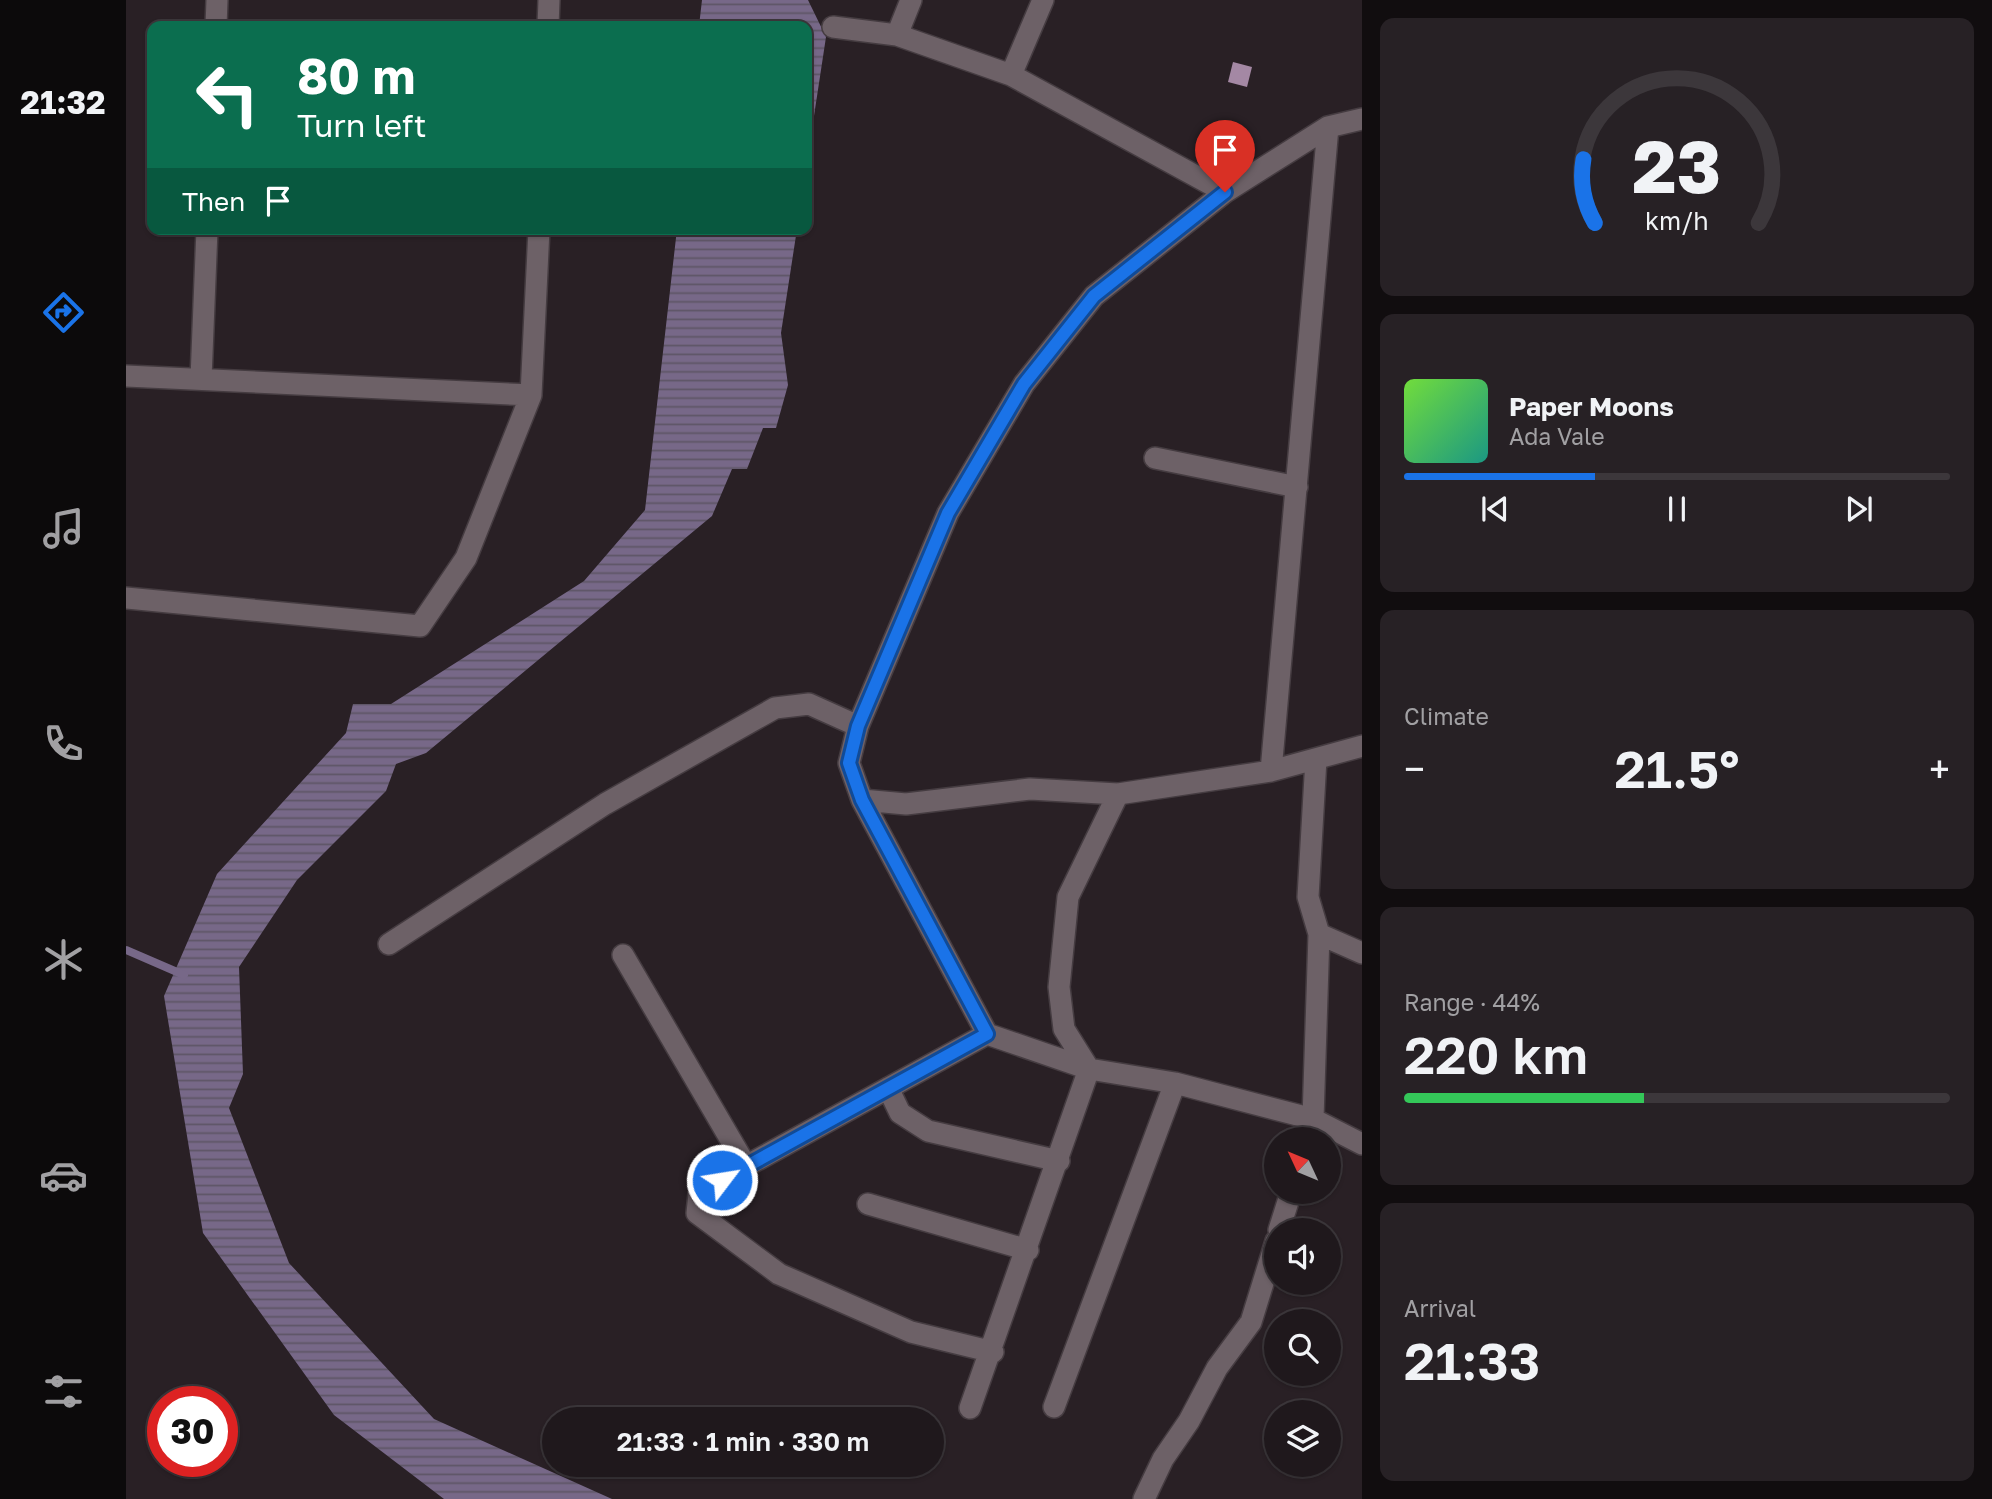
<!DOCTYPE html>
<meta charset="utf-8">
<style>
body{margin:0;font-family:"Golos Text",sans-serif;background:#272125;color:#f1f3f6;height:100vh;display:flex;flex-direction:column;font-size:26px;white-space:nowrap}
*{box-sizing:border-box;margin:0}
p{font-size:23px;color:#a1a0a3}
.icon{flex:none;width:38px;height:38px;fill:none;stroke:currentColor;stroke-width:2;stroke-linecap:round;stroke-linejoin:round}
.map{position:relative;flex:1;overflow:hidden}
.drawer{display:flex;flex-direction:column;gap:18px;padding:18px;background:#110d0f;width:630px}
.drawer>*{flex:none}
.top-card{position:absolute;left:21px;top:21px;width:665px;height:214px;border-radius:14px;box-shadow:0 2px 5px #0004,0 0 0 2px #3c373b;background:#0b6e4f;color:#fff;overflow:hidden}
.needle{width:46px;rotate:314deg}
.buttons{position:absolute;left:1138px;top:1127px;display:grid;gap:14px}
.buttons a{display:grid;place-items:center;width:77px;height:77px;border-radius:50%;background:#1f181c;box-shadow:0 2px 5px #0004,0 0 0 2px #3c373b;font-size:35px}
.speed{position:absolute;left:21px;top:1386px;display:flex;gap:14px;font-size:35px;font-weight:700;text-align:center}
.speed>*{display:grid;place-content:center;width:91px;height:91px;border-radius:50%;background:#1f181c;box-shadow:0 2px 5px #0004,0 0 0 2px #3c373b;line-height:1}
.speed .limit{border:10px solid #d22;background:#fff;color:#111}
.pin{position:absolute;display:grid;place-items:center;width:60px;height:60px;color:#fff;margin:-72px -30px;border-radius:50% 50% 50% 0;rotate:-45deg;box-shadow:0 0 7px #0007}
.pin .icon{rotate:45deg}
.me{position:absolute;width:77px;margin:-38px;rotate:59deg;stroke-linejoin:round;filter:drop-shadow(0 0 5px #0008)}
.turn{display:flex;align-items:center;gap:24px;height:147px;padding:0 35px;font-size:32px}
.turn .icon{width:91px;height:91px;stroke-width:2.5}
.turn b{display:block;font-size:49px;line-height:60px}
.then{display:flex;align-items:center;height:66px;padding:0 35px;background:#0003;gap:14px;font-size:26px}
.big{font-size:52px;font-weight:600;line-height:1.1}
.drawer .widget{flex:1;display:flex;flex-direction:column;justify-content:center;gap:10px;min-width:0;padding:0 24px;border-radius:14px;background:#272125}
.drawer .dial{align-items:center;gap:0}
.dial svg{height:182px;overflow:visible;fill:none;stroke:#3c373b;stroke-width:7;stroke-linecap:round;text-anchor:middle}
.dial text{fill:#f1f3f6;stroke:none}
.song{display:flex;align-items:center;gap:21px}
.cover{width:84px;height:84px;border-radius:10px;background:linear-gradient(135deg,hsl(100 70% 55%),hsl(170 70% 35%))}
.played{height:7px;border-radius:4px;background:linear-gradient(90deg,#1a73e8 35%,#3c373b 35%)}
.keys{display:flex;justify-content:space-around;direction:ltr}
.heat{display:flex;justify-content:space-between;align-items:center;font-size:38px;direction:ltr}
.charge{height:10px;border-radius:5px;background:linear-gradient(90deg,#34c759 44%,#3c373b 0)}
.trip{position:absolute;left:416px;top:1407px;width:402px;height:70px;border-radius:35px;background:#1f181c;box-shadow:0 2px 5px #0004,0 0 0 2px #3c373b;font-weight:600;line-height:70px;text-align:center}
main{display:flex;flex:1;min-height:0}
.dock{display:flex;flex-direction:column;width:126px;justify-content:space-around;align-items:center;background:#0c0a0b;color:#a1a0a3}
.dock .icon{width:49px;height:49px}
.dock .current{color:#1a73e8}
.dock b{font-size:32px;color:#f1f3f6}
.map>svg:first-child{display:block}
.water{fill:url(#water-rules)}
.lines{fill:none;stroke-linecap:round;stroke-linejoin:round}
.stream{stroke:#776888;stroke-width:8}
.building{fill:#a488a4}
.minor-casing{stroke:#453c41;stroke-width:24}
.minor{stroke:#6d6167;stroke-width:21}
.route-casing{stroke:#114b97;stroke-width:18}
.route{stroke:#1a73e8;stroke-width:12}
</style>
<main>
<nav class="dock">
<b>21:32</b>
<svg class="icon current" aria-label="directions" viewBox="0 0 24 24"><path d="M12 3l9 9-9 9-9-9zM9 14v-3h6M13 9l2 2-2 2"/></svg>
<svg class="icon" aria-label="music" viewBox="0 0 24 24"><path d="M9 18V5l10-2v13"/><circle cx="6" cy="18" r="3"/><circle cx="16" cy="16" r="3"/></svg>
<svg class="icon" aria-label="phone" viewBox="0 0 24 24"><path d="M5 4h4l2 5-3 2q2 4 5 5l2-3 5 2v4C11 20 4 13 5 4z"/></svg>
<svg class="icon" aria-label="climate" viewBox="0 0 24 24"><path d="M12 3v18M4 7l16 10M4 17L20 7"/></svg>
<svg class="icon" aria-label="car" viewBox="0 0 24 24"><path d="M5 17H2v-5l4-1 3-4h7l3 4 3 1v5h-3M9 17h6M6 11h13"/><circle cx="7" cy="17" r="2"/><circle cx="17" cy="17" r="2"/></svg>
<svg class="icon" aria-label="filters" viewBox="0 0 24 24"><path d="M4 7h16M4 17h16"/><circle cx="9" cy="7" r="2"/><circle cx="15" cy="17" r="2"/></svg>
</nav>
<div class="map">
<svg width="1236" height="1499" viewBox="0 0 1236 1499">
<defs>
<pattern id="water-rules" width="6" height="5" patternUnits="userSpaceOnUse" patternTransform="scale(1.75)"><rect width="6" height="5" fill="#776888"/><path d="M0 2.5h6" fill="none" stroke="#5e5666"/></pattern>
</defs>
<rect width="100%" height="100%" fill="#292025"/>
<path class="water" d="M 576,0 L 682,0 L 700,37 L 681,162 L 681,26 L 573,26 Z
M 551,229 L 671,229 L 655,333 L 662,385 L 650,428 L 637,428 L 621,469 L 606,469 L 586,516 L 300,753 L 270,764 L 260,791 L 171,880 L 113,967 L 117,1074 L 103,1108 L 163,1263 L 308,1419 L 486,1499 L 318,1499 L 208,1415 L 77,1233 L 38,996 L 91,874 L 220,733 L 227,704 L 265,704 L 458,581 L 519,510 Z"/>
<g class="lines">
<path class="stream" d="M 0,950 L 58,975"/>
</g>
<path class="building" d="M 1107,62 L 1126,67 L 1121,87 L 1102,82 Z"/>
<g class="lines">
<g class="minor-casing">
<path id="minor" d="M 90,26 L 91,0
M 422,26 L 423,0
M 707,27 L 771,35 L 885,75 L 1099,192
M 771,35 L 785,0
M 885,75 L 917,0
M 1236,119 L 1202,127 L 1099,192 L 968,296 L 898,384 L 822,513 L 732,726 L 723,763 L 736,800 L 780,804 L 904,789 L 992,794 L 1145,771 L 1236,746
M 0,376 L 405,395
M 75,379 L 81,229
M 1029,458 L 1171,487
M 0,598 L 294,626 L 340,558 L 405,395 L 413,229
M 1145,771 L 1202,127
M 736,800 L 861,1034 L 963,1069 L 1049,1083 L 1187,1119 L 1236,1144
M 1193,934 L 1236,953
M 263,944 L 479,804 L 649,708 L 683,704 L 732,726
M 497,955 L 620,1166 L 573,1194 L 571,1213 L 653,1274 L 785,1332 L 867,1352
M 762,1088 L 774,1113 L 802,1131 L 933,1161
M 1181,1139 L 1187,1119 L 1193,934 L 1182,897 L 1190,759
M 620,1166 L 861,1034
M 742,1204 L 902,1250
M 1153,1230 L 1165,1192
M 928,1407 L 1049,1083
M 844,1408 L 963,1069 L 938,1029 L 933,987 L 942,897 L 992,794
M 1018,1499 L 1037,1459 L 1063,1421 L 1091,1368 L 1125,1322 L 1150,1241"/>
</g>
<use href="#minor" class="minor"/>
</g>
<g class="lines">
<g class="route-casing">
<path id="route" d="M 596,1180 L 861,1034 L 736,800 L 723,763 L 732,726 L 822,513 L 898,384 L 968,296 L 1099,192"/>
</g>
<use href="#route" class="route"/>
</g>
</svg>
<div class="buttons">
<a><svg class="needle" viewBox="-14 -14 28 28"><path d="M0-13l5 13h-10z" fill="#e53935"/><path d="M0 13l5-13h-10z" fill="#a1a0a3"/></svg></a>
<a><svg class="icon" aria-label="sound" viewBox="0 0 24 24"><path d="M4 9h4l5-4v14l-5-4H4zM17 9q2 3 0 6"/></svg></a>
<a><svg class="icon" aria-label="search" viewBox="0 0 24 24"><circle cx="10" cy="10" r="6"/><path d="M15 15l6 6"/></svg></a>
<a><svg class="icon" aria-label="layers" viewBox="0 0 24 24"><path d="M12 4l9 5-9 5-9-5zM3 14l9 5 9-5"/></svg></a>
</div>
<div class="speed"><div class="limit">30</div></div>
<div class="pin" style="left:1099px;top:192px;background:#d93025"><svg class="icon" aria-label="arrive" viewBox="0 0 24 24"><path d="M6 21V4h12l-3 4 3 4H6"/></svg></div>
<svg class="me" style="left:596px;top:1180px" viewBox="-20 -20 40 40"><circle r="17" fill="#1a73e8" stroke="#fff" stroke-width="3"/><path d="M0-11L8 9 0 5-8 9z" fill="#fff"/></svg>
<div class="trip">21:33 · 1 min · 330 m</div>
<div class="top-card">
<div class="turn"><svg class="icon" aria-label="left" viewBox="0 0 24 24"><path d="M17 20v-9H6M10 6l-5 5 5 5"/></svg><div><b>80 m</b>Turn left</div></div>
<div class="then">Then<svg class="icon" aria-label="arrive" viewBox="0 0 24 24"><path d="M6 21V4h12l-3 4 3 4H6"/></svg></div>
</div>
</div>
<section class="drawer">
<div class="widget dial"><svg viewBox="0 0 100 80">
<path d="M14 69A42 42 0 1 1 86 69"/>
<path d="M14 69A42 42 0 0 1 9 41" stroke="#1a73e8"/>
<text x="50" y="56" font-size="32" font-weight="700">23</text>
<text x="50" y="72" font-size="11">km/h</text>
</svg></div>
<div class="widget">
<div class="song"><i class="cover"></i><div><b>Paper Moons</b><p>Ada Vale</p></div></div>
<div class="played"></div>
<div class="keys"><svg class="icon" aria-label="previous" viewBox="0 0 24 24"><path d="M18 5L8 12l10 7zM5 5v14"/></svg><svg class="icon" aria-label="pause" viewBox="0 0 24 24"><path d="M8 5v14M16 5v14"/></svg><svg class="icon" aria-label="next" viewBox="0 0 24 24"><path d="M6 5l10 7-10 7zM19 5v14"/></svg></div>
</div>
<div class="widget"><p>Climate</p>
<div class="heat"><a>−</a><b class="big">21.5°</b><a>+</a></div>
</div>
<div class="widget"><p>Range · 44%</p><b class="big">220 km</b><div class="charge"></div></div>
<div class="widget"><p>Arrival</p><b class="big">21:33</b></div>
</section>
</main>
